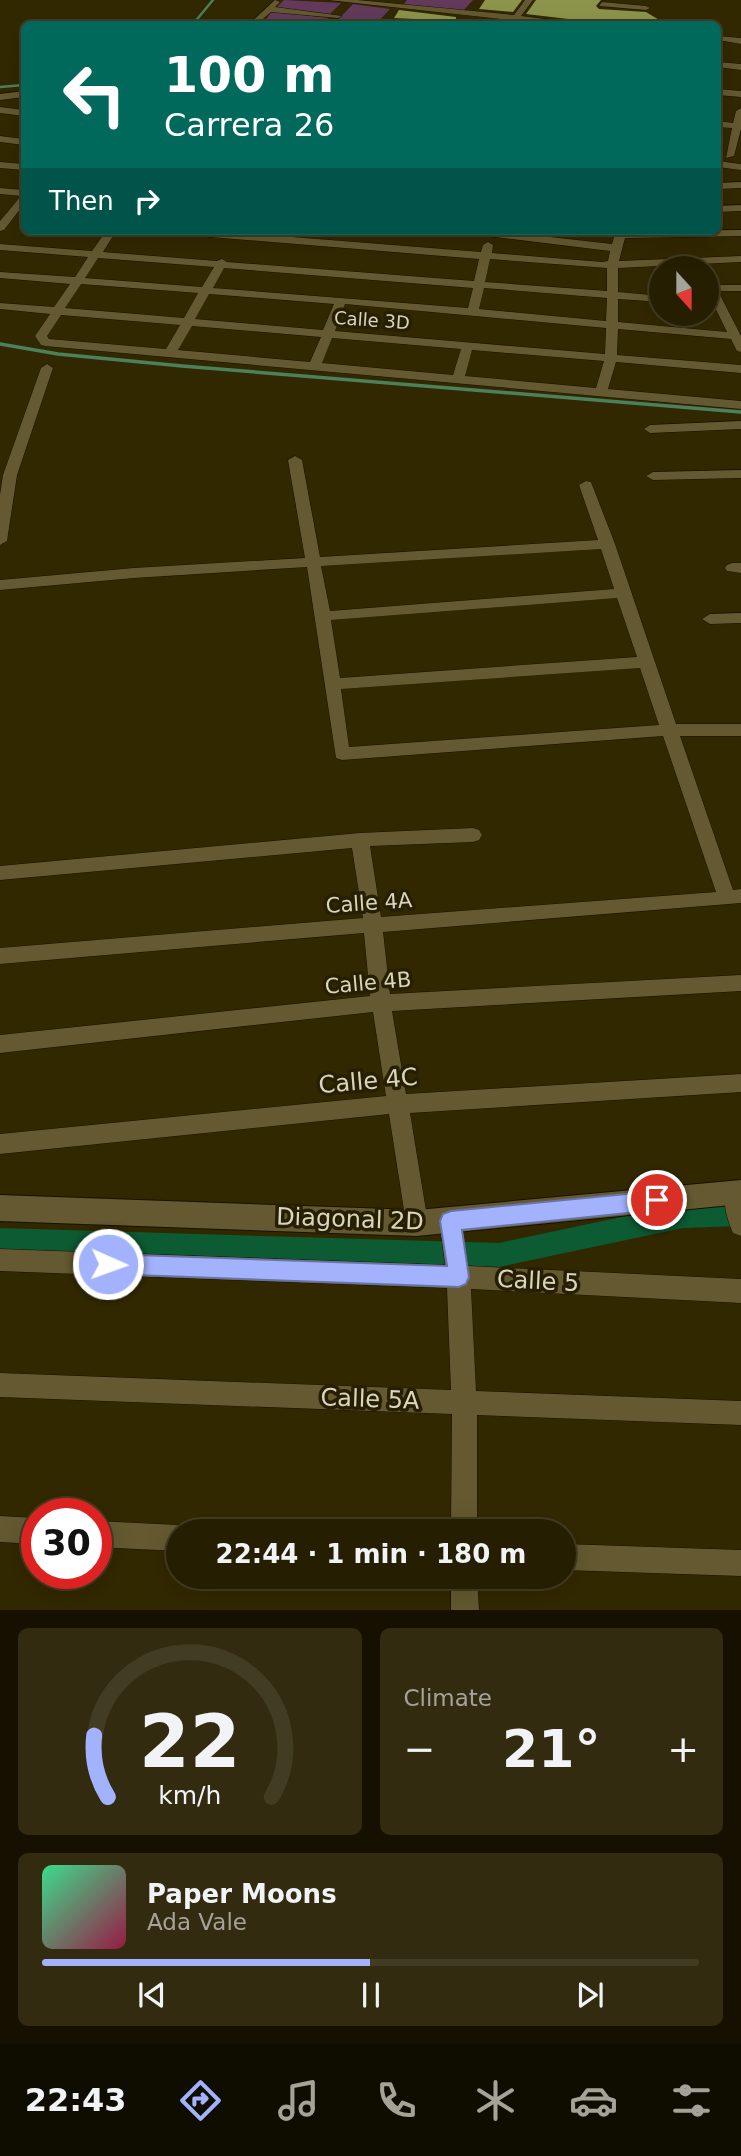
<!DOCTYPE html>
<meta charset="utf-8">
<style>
body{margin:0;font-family:"DejaVu Sans",sans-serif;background:#322b0f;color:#f1f3f6;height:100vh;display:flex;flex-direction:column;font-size:26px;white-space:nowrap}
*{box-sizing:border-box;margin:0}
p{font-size:23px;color:#a4a299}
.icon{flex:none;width:38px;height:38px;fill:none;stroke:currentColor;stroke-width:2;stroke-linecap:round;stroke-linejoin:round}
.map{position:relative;height:1610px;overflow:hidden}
.sheet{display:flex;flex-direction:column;gap:18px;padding:18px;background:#151000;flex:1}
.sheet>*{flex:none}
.hud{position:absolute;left:21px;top:21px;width:700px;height:214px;border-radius:10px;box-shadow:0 7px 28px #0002,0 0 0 2px #423c22;background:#00695c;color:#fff;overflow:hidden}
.needle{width:46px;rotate:159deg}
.controls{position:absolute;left:649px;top:256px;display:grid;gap:14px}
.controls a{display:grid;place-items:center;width:70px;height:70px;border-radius:50%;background:#261e00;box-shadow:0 7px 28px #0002,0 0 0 2px #423c22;font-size:35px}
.speed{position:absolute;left:21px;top:1498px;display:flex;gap:14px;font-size:35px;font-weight:700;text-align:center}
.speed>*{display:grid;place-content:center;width:91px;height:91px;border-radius:50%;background:#261e00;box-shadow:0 7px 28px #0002,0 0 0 2px #423c22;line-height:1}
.speed .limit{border:10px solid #d22;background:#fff;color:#111}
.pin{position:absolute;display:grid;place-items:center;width:60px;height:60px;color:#fff;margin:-30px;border:4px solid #fff;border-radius:50%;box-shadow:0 2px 7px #0007}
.me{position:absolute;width:77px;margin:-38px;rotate:92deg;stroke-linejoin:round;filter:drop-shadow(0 0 5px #0008)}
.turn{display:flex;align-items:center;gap:24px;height:147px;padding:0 28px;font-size:32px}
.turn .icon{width:91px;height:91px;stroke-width:2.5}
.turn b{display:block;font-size:49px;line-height:60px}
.then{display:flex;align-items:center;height:66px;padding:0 28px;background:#0003;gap:14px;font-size:26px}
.big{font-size:52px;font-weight:600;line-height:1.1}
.sheet .tile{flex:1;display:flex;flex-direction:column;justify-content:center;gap:10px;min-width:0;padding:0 24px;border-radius:10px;background:#322b0f}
.sheet .dial{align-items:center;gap:0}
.dial svg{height:182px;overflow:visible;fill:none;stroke:#423c22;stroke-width:7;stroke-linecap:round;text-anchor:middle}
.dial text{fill:#f1f3f6;stroke:none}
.song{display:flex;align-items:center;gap:21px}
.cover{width:84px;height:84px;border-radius:10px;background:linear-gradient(135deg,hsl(150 70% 55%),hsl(340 70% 35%))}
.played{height:7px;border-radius:4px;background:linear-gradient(90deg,#a2b2fd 50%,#423c22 50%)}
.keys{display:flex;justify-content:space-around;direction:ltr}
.heat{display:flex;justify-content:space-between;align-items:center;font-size:38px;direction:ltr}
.sheet .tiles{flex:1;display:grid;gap:18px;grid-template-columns:1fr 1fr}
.tile:last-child{grid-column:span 2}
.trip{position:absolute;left:166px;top:1519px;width:410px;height:70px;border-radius:35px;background:#261e00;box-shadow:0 7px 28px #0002,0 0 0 2px #423c22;font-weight:600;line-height:70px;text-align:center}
.menu{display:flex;height:112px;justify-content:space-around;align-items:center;background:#0f0c00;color:#a4a299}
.menu .icon{width:49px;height:49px}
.menu .on{color:#a2b2fd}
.menu b{font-size:32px;color:#f1f3f6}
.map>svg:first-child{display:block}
.green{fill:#633a5b}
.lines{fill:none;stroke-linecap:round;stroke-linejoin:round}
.stream-far1{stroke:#4b805c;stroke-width:2.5}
.stream{stroke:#4b805c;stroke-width:3.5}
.canal{fill:#0d5b32;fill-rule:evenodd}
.building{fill:#8d944b}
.minor-casing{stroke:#171100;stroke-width:1}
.tertiary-casing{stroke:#171100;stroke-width:2}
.minor{fill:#645930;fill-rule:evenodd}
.tertiary{fill:#645930;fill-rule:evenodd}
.route{fill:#a2b2fd;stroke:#6974a4;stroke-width:2}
.labels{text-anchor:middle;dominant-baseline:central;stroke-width:7;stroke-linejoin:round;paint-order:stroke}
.far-street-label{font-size:18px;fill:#dbd5bf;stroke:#271f01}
.street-label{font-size:21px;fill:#dbd5bf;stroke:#271f01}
.near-street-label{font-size:24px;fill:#dbd5bf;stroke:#271f01}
</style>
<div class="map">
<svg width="741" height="1610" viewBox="0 0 741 1610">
<rect width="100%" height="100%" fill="#322800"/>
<path class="green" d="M 284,0 L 341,3 L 330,14 L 276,8 Z
M 407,0 L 473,0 L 463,11 L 403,5 Z
M 353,4 L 390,9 L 376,24 L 335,23 Z
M 272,11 L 329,18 L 321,24 L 265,21 Z"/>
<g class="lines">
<path class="stream-far1" d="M 193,24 L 213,0
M 0,87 L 24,85"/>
<path class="stream" d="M 0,344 L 58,354 L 182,366 L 741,412"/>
<path class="canal" d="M 741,1202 L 741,1226 L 683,1228 L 499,1267 L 0,1252 L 0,1228 L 499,1243 L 683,1204 Z"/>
</g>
<path class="building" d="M 485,0 L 522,0 L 513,12 L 479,9 Z
M 536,0 L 601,0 L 596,6 L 599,9 L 646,12 L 666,24 L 587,24 L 585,21 L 526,14 Z
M 399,10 L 456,17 L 456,24 L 421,24 L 415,19 L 394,18 Z"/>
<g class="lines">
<g class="minor-casing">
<path id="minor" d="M 275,0 L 280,2 L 275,7 L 342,16 L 338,18 L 271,12 L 257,24 L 249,24 Z
M 328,0 L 357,0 L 514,15 L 525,0 L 533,0 L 521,16 L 585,24 L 518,20 L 515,24 L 507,24 L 510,20 Z
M 602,2 L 646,6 L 650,8 L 646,10 L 599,6 Z
M 384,20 L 415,22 L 419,24 L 381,24 Z
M 718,36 L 741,38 L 741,44 L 718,40 Z
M 718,62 L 741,64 L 741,70 L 718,67 Z
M 718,89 L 741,91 L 741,97 L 718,95 Z
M 24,91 L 24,97 L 0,100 L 0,94 Z
M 0,107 L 24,110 L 24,116 L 0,113 Z
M 741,108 L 741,129 L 734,156 L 726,158 L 732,128 L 718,127 L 718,121 L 733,123 L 736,111 Z
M 0,136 L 24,139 L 24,145 L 0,142 Z
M 718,161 L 741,164 L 741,170 L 718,167 Z
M 0,162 L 24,164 L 24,170 L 0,168 Z
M 741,182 L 741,188 L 718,189 L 718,183 Z
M 0,188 L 24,190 L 24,204 L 4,230 L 0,231 L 0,221 L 21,196 L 0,194 Z
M 741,205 L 741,211 L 718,212 L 718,206 Z
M 741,230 L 741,236 L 625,238 L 619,261 L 741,256 L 741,262 L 618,268 L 618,292 L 662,296 L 662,302 L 618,299 L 618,322 L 727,332 L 707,291 L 707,277 L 711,278 L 715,285 L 741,285 L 741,291 L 718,291 L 741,336 L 741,352 L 737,351 L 731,339 L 618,329 L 617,355 L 741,365 L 741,373 L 616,362 L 608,389 L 741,401 L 741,409 L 45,346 L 41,345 L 35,336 L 50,314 L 0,309 L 0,303 L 54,307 L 70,284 L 0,278 L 0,272 L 75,277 L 88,257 L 0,250 L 0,244 L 92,251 L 106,231 L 116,231 L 103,252 L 217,261 L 222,259 L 227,262 L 474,281 L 479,259 L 175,234 L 170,231 L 215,231 L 481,252 L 483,245 L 488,242 L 493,245 L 492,253 L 602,262 L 608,261 L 610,251 L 470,234 L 465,231 L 497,231 L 612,244 L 616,231 ZM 98,258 L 214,267 L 202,287 L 85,278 ZM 490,259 L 607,268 L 607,291 L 485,282 ZM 224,268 L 473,288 L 468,308 L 213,288 ZM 81,284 L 198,293 L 184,318 L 65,308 ZM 484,288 L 607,298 L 606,321 L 479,309 ZM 209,294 L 334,304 L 323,330 L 195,319 ZM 345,304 L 606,328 L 605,354 L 335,331 ZM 61,315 L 180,325 L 166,349 L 49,339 L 47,336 ZM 192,326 L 321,337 L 310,362 L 178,350 ZM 332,338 L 461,349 L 453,375 L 322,363 ZM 472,350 L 604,361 L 596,388 L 465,376 Z
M 47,364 L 53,368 L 17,475 L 7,541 L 0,545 L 0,495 L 3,475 L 41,368 Z
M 741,421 L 741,429 L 650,433 L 644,429 L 650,425 Z
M 295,456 L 302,460 L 320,557 L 598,540 L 579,485 L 586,481 L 591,482 L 615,544 L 676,724 L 741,724 L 741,736 L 680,736 L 733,890 L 741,889 L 741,903 L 383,932 L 390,994 L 741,975 L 741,991 L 392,1011 L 406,1094 L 741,1074 L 741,1092 L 410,1113 L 428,1223 L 425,1231 L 417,1234 L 409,1231 L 406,1223 L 389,1114 L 0,1154 L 0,1134 L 386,1096 L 373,1012 L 0,1053 L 0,1035 L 370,996 L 364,933 L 0,964 L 0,948 L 363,918 L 352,848 L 0,880 L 0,866 L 360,833 L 473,828 L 479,830 L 482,835 L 479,840 L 473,842 L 370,846 L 381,917 L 716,892 L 663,736 L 342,760 L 336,758 L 307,567 L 134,578 L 0,590 L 0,580 L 134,568 L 305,558 L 288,460 ZM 601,549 L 614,589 L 330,611 L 321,566 ZM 617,598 L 637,657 L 340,678 L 331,620 ZM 640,668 L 659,725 L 349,747 L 341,689 Z
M 741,470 L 741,478 L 653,480 L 646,476 L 653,472 Z
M 732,563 L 741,563 L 741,573 L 727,571 L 725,568 L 727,565 Z
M 741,613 L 741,623 L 710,624 L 702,619 L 710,614 Z
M 735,1182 L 741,1184 L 741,1236 L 733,1233 C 727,1220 721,1198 727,1185 Z
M 451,1210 L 459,1213 L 468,1266 L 741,1279 L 741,1303 L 471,1289 L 476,1391 L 741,1401 L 741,1425 L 477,1415 L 477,1531 L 451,1531 L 452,1414 L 0,1397 L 0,1373 L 451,1390 L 447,1288 L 0,1271 L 0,1249 L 445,1265 L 440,1221 L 443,1213 Z
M 0,1516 L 37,1518 L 37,1544 L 0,1542 Z
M 96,1521 L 178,1525 L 188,1531 L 178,1531 L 178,1551 L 96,1547 Z
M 564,1544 L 741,1550 L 741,1576 L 564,1570 Z
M 451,1577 L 477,1577 L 479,1610 L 451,1610 Z"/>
</g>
<g class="tertiary-casing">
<path id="tertiary" d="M 741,1180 L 741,1204 L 417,1236 L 0,1221 L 0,1195 L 417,1210 Z"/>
</g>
<use href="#minor" class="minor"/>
<use href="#tertiary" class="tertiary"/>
</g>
<path class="route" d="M 657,1191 L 665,1193 L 668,1200 L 665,1207 L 657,1210 L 462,1230 L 469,1277 L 466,1284 L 459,1287 L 108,1274 L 101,1271 L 98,1264 L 101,1257 L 108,1254 L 447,1266 L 440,1221 L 443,1214 L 451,1211 Z"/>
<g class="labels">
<g class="far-street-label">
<text transform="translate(372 320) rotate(4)">Calle 3D</text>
</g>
<g class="street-label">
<text transform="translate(369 903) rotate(-4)">Calle 4A</text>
<text transform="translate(368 983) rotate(-5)">Calle 4B</text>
</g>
<g class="near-street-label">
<text transform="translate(368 1081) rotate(-5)">Calle 4C</text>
<text transform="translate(350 1219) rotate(2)">Diagonal 2D</text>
<text transform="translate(538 1281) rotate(3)">Calle 5</text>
<text transform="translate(370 1399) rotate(2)">Calle 5A</text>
</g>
</g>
</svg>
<div class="controls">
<a><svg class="needle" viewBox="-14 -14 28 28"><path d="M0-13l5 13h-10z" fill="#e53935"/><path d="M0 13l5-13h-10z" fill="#a4a299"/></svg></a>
</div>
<div class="speed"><div class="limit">30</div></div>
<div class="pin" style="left:657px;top:1200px;background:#d93025"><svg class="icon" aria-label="arrive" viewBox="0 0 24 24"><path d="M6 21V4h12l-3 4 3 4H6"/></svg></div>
<svg class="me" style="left:108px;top:1264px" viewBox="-20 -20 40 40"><circle r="17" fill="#a2b2fd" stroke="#fff" stroke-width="3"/><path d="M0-11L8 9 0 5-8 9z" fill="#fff"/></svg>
<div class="trip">22:44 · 1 min · 180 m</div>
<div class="hud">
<div class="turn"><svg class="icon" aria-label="left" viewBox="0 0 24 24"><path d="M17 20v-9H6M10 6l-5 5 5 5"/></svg><div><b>100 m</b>Carrera 26</div></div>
<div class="then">Then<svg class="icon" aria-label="right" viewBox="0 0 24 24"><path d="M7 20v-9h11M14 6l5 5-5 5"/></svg></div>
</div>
</div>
<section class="sheet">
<div class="tiles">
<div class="tile dial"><svg viewBox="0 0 100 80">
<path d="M14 69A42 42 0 1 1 86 69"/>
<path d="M14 69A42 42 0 0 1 8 42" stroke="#a2b2fd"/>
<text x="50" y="56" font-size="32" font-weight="700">22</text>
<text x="50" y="72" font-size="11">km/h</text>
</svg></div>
<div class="tile"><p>Climate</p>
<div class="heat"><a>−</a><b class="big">21°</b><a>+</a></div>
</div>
<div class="tile">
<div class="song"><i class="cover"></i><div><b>Paper Moons</b><p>Ada Vale</p></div></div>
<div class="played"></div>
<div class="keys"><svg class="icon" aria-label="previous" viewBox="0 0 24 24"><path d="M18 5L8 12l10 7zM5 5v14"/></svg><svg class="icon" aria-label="pause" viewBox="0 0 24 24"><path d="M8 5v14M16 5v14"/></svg><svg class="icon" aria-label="next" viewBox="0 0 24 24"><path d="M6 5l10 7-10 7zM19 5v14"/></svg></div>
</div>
</div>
</section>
<nav class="menu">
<b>22:43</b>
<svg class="icon on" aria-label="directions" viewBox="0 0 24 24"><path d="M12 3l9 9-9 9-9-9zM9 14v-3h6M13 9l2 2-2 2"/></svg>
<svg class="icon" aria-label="music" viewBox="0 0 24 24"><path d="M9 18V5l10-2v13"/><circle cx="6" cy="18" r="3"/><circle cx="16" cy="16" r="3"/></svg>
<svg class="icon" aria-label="phone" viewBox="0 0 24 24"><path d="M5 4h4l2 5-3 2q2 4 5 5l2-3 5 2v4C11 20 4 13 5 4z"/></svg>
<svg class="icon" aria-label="climate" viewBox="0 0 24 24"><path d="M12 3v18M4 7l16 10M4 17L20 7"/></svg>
<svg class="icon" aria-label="car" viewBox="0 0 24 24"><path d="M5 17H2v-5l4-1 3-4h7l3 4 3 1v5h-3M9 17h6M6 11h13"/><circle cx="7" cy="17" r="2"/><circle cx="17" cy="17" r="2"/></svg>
<svg class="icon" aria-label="filters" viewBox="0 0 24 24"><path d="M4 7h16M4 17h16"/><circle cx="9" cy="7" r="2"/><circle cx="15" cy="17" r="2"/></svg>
</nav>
